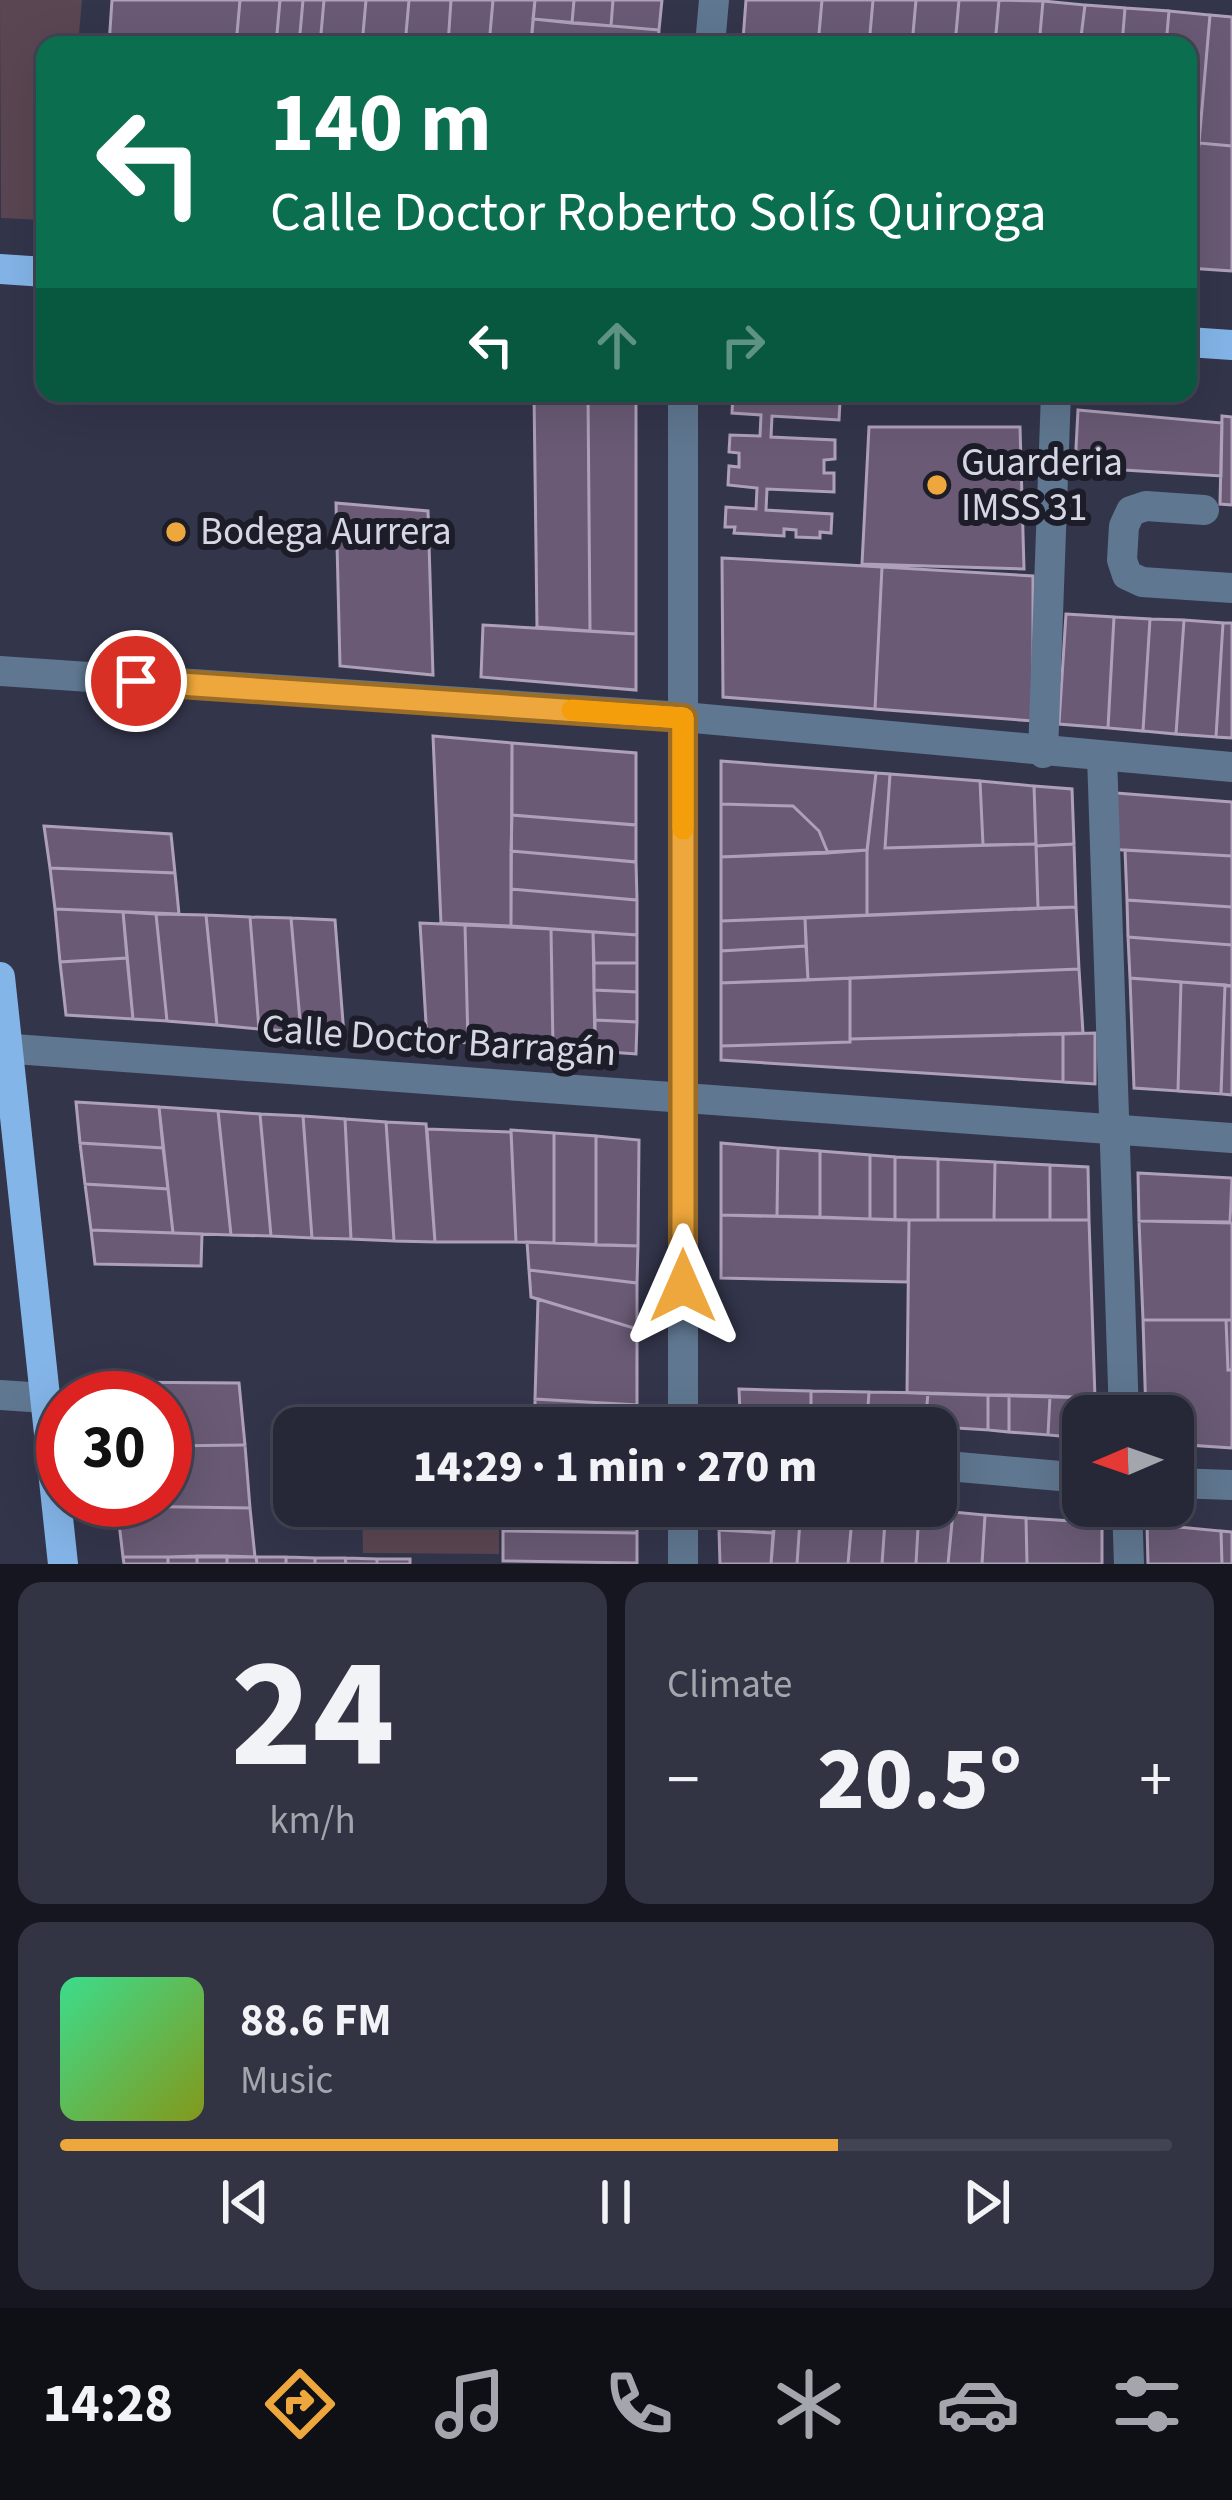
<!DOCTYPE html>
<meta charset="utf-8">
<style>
body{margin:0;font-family:"Source Sans 3",sans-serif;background:#323443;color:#f1f3f6;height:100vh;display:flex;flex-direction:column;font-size:45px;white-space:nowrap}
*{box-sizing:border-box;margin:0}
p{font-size:39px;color:#a4a6ae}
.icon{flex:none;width:66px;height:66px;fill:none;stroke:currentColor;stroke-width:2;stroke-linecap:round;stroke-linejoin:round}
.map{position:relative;height:1564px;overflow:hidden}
.details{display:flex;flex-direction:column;gap:18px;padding:18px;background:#15161f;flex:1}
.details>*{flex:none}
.hud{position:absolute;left:36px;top:36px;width:1161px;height:366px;border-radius:24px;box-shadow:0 12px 48px #0002,0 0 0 3px #424453;background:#0b6e4f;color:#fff;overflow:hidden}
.needle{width:78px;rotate:268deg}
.fabs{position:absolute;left:1062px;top:1395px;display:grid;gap:24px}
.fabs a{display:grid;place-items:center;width:132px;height:132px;border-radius:24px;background:#262838;box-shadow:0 12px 48px #0002,0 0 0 3px #424453;font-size:60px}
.speed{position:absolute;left:36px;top:1371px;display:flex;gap:24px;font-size:60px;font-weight:700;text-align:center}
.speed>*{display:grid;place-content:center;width:156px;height:156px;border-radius:50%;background:#262838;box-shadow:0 12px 48px #0002,0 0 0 3px #424453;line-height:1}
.speed .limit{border:18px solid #d22;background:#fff;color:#111}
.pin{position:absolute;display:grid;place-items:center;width:102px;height:102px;color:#fff;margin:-51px;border:6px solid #fff;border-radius:50%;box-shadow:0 3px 12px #0007}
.me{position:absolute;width:132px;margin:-66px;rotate:0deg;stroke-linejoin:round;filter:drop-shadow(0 0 9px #0008)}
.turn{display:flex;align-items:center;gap:42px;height:252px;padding:0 36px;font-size:54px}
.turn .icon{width:156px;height:156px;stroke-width:2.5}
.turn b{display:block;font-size:84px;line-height:102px}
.lanes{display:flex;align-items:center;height:114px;padding:0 36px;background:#0003;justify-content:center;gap:60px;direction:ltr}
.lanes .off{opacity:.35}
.big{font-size:90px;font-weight:800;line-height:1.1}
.details .widget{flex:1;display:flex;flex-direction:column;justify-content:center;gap:18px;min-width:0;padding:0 42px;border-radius:24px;background:#323443}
.details .dial{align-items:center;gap:0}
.dial b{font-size:156px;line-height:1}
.song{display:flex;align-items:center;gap:36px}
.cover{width:144px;height:144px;border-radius:18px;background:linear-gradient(135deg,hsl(150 70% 55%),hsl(70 70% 35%))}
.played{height:12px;border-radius:6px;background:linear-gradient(90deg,#eea73c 70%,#424453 70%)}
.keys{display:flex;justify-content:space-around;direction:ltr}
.heat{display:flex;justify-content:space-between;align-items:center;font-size:66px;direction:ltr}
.details .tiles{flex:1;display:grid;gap:18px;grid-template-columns:1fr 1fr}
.widget:last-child{grid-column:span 2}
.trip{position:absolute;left:273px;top:1407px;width:684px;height:120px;border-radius:24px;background:#262838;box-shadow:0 12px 48px #0002,0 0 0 3px #424453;font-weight:800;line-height:120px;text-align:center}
.menu{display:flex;height:192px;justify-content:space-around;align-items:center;background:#0f1016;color:#a4a6ae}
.menu .icon{width:84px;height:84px}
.menu .selected{color:#eea73c}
.menu b{font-size:54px;color:#f1f3f6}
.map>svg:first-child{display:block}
.green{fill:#5a4652}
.building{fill:#6a5a75;stroke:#afa0ba;stroke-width:3}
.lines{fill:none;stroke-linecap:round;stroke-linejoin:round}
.minor{stroke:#5f7790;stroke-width:30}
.major{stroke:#84b5e9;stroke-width:30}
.route-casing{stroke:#9b6d27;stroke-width:30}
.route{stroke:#eea73c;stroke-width:21}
.slow{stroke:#f59e0b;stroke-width:21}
.poi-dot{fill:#eea73c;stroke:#1c1d28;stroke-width:4.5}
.labels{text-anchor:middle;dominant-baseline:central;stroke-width:12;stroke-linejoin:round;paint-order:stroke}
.poi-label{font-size:39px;fill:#d5d7e5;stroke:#1c1d28;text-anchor:start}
.street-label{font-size:39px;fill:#d5d7e5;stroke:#1c1d28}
</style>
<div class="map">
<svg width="1232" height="1564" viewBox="0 0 1232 1564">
<rect width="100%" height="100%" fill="#33354b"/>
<path class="green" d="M 0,0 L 82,0 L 78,45 L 45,45 L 45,220 L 1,218 Z
M 362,1506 L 499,1506 L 499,1554 L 363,1553 Z"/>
<path class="building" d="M 112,0 L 240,0 L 236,45 L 109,45 Z
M 240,0 L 280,0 L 276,45 L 236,45 Z
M 280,0 L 303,0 L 299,45 L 276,45 Z
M 303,0 L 324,0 L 320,45 L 299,45 Z
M 324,0 L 366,0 L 362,45 L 320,45 Z
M 366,0 L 409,0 L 405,45 L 362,45 Z
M 409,0 L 451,0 L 448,45 L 405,45 Z
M 451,0 L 493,0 L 489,45 L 448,45 Z
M 493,0 L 535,0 L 531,45 L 489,45 Z
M 535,0 L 574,0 L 572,23 L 533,19 Z
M 574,0 L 613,0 L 611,26 L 572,23 Z
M 613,0 L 662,0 L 659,30 L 611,26 Z
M 746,0 L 822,0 L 818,45 L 743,40 Z
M 822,0 L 873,0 L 869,45 L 818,45 Z
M 873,0 L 916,0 L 912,45 L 869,45 Z
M 916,0 L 959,0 L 955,45 L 912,45 Z
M 959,0 L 999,0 L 995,45 L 955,45 Z
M 999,0 L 1043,1 L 1039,45 L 995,45 Z
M 1043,1 L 1085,5 L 1080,45 L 1039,45 Z
M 1085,5 L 1125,8 L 1122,45 L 1080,45 Z
M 1125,8 L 1169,11 L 1166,45 L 1122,45 Z
M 1169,11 L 1210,15 L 1199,143 L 1188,143 L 1188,45 L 1166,45 Z
M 1210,15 L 1232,17 L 1232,146 L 1199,143 Z
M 533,19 L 659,30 L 658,45 L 531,45 Z
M 1188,143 L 1199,143 L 1188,268 Z
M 1199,143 L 1232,146 L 1232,271 L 1188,268 Z
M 534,393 L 588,393 L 590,631 L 537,627 Z
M 588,393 L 636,393 L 636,634 L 590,631 Z
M 829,393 L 828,400 L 840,401 L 839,420 L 772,416 L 771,437 L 835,440 L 835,459 L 824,460 L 824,473 L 834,473 L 834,492 L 767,489 L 766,510 L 832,514 L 831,533 L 820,532 L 820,538 L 796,537 L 796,530 L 784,529 L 784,536 L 734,533 L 735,527 L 725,527 L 726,507 L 756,509 L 757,488 L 728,485 L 729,466 L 739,467 L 739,453 L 729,452 L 730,435 L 760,436 L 761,415 L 732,413 L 733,394 Z
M 1078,410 L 1222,423 L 1221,476 L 1075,467 Z
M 1222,416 L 1232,417 L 1232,505 L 1220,504 Z
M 869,427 L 1020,427 L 1024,569 L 862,564 Z
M 336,503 L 428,511 L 433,675 L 340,666 Z
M 722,558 L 882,567 L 875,709 L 723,697 Z
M 882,567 L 1033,576 L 1033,721 L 875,709 Z
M 1066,614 L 1114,617 L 1108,728 L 1059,724 Z
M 1114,617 L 1150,619 L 1143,731 L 1108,728 Z
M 1150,619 L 1184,620 L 1176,734 L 1143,731 Z
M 1184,620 L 1223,623 L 1216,737 L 1176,734 Z
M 1223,623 L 1232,623 L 1232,738 L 1216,737 Z
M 483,625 L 636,634 L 636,690 L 481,677 Z
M 433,736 L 512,743 L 511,926 L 441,923 Z
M 512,743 L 636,753 L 636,825 L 512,815 Z
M 721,761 L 876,773 L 867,850 L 828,853 L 819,831 L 793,806 L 721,804 Z
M 876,773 L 890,774 L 885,848 L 1036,844 L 1038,908 L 867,915 L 867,852 Z
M 890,774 L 980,781 L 983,845 L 885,848 Z
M 980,781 L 1034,786 L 1036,844 L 983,845 Z
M 1034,786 L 1072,789 L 1074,844 L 1036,846 Z
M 1103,792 L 1232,802 L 1232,856 L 1106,849 Z
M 721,804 L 793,806 L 819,831 L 828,853 L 721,857 Z
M 512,815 L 636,825 L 636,862 L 511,851 Z
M 44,826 L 171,834 L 175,873 L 50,868 Z
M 1074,844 L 1076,907 L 1038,908 L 1036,846 Z
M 867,850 L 867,915 L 721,921 L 721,857 Z
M 1125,850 L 1232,856 L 1232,907 L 1127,900 Z
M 511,851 L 636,862 L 637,900 L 511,889 Z
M 50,868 L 175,873 L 179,914 L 55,909 Z
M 511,889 L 637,900 L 637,935 L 511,926 Z
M 1127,900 L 1232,907 L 1232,945 L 1128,937 Z
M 1076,907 L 1079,969 L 808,980 L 805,918 Z
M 55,909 L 123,912 L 127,958 L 60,962 Z
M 123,912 L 156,914 L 167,1021 L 133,1019 Z
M 156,914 L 206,915 L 217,1025 L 167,1021 Z
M 206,915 L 250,917 L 259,1029 L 217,1025 Z
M 250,917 L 291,918 L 301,1032 L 259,1029 Z
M 291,918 L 335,920 L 344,1035 L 301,1032 Z
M 805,918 L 806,946 L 721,951 L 721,921 Z
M 420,923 L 465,925 L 468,1043 L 427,1040 Z
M 465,925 L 551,929 L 553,1048 L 468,1043 Z
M 551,929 L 593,932 L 595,1051 L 553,1048 Z
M 593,932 L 637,935 L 637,963 L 594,963 Z
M 1128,937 L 1232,945 L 1232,986 L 1130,978 Z
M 806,946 L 808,980 L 721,983 L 721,951 Z
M 127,958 L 133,1019 L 66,1015 L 60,962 Z
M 594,963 L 637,963 L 637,992 L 594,990 Z
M 1079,969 L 1083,1033 L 850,1039 L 850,978 Z
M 850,978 L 850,1042 L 721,1046 L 721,983 Z
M 1130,978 L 1181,982 L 1178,1091 L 1134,1088 Z
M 1181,982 L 1225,985 L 1221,1094 L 1178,1091 Z
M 1225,985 L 1232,986 L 1232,1095 L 1221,1094 Z
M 594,990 L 637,992 L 637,1022 L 595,1020 Z
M 595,1020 L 637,1022 L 636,1054 L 595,1051 Z
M 1095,1033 L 1095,1084 L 1063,1082 L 1063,1034 Z
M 1063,1034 L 1063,1082 L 721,1060 L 721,1046 L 850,1042 L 850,1039 Z
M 76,1102 L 159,1107 L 163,1148 L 80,1143 Z
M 159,1107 L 218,1111 L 231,1235 L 173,1233 Z
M 218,1111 L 260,1114 L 271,1236 L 231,1235 Z
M 260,1114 L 303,1116 L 312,1238 L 271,1236 Z
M 303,1116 L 345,1119 L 351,1239 L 312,1238 Z
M 345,1119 L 386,1122 L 394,1241 L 351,1239 Z
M 386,1122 L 426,1124 L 435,1242 L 394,1241 Z
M 427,1129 L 511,1132 L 516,1242 L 435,1242 Z
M 511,1130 L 554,1133 L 554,1243 L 516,1242 Z
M 554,1133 L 596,1136 L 596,1245 L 554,1243 Z
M 596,1136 L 639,1140 L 638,1246 L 596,1245 Z
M 80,1143 L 163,1148 L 168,1189 L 85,1184 Z
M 721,1143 L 778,1148 L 777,1216 L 721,1215 Z
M 778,1148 L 820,1151 L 820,1217 L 777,1216 Z
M 820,1151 L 870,1155 L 870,1219 L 820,1217 Z
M 870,1155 L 895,1157 L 895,1220 L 870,1219 Z
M 895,1157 L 938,1159 L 938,1220 L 895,1220 Z
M 938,1159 L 995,1162 L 994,1220 L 938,1220 Z
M 995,1162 L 1050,1165 L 1050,1220 L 994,1220 Z
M 1050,1165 L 1088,1167 L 1089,1220 L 1050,1220 Z
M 1138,1173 L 1232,1178 L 1230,1222 L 1139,1221 Z
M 85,1184 L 168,1189 L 173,1233 L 91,1230 Z
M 721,1215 L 909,1220 L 908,1282 L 721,1278 Z
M 909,1220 L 1089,1220 L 1095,1398 L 907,1393 Z
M 1139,1221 L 1232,1223 L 1232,1320 L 1143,1320 Z
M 91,1230 L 202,1234 L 201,1266 L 95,1264 Z
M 527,1242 L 638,1246 L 637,1283 L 529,1270 Z
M 529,1270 L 637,1283 L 637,1329 L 531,1297 Z
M 538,1299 L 637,1329 L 637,1405 L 535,1399 Z
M 1143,1320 L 1226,1320 L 1228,1370 L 1232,1370 L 1232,1448 L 1173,1444 L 1173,1416 L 1146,1416 Z
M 1226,1320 L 1232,1320 L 1232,1370 L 1228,1370 Z
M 105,1382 L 239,1383 L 245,1445 L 165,1446 L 165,1398 L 107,1398 Z
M 739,1389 L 811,1391 L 811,1418 L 740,1413 Z
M 811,1391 L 869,1392 L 867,1422 L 811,1418 Z
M 869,1392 L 928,1393 L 925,1426 L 867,1422 Z
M 928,1393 L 988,1395 L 988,1430 L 925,1426 Z
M 988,1395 L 1009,1395 L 1009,1432 L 988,1430 Z
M 1009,1395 L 1050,1396 L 1048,1435 L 1009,1432 Z
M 1050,1396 L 1095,1398 L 1096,1416 L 1083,1416 L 1083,1438 L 1048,1435 Z
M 535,1399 L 637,1405 L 637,1428 L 535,1428 Z
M 245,1445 L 250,1508 L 117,1506 L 117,1500 L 165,1500 L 165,1446 Z
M 117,1506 L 250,1508 L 255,1557 L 123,1557 Z
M 502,1506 L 637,1506 L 637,1533 L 503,1531 Z
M 719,1506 L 743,1506 L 744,1531 L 719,1530 Z
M 743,1506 L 776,1506 L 773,1533 L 744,1531 Z
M 776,1506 L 801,1506 L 797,1564 L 771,1564 Z
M 801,1506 L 853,1506 L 848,1564 L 797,1564 Z
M 853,1506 L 886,1507 L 882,1564 L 848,1564 Z
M 886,1507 L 919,1510 L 916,1564 L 882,1564 Z
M 919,1510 L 953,1512 L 948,1564 L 916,1564 Z
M 953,1512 L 985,1515 L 982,1564 L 948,1564 Z
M 985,1515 L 1026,1518 L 1027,1564 L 982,1564 Z
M 1026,1518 L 1102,1523 L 1102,1564 L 1027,1564 Z
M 1147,1524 L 1221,1531 L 1222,1564 L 1148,1564 Z
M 719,1530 L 773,1533 L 771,1564 L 720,1564 Z
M 503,1531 L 637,1533 L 637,1563 L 503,1561 Z
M 1221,1531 L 1232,1532 L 1232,1564 L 1222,1564 Z
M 197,1556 L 227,1556 L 227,1564 L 197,1564 Z
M 197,1556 L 197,1564 L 168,1564 L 168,1557 Z
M 227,1556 L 256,1557 L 257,1564 L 227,1564 Z
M 123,1557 L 168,1557 L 168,1564 L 124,1564 Z
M 256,1557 L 286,1557 L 286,1564 L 257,1564 Z
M 286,1557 L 315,1558 L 315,1564 L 286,1564 Z
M 315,1558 L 345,1558 L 346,1564 L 315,1564 Z
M 345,1558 L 377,1559 L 377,1564 L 346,1564 Z
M 377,1559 L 410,1559 L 410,1564 L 377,1564 Z"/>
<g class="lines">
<path class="minor" d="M 710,45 L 714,0
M 1204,510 L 1146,506 L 1131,511 L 1124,526 L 1122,560 L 1127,575 L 1142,582 L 1232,588
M 0,671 L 683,717 L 1232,767
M 1043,753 L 1056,393
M 1102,756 L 1124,1416
M 0,1048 L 1232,1138
M 0,1395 L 45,1398
M 683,1428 L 683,393
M 936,1465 L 1083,1478
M 1173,1483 L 1232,1485
M 683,1506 L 683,1564
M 1127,1506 L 1129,1564"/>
<path class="major" d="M 0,269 L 45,272
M 1188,342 L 1232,345
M 0,977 L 63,1564"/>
</g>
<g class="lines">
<g class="route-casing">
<path id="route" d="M 136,681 L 683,718 L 683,1286"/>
</g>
<use href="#route" class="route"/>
<path class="slow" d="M 572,710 L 683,718 L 683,829"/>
</g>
<g class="poi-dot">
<circle cx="937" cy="485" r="12"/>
<circle cx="176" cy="532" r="12"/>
</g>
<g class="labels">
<g class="poi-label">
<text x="961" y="463">Guarderia<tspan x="961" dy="45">IMSS 31</tspan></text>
<text x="200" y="532">Bodega Aurrera</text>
</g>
<g class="street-label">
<text transform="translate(439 1041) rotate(4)">Calle Doctor Barragán</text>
</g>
</g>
</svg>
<div class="fabs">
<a><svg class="needle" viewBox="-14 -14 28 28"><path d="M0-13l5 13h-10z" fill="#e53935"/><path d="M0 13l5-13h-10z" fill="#a4a6ae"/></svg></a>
</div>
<div class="speed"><div class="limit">30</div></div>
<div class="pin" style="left:136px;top:681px;background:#d93025"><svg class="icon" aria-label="arrive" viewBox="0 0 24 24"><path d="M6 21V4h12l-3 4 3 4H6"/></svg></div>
<svg class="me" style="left:683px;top:1286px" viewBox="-20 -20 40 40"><path d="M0-17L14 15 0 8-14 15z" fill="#eea73c" stroke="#fff" stroke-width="4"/></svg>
<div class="trip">14:29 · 1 min · 270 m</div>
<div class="hud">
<div class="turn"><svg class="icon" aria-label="left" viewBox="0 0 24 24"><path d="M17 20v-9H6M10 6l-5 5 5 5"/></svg><div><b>140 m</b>Calle Doctor Roberto Solís Quiroga</div></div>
<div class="lanes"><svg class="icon" aria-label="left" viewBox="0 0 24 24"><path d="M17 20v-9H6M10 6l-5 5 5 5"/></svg><svg class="icon off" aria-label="ahead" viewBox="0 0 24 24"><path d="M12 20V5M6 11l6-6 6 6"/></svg><svg class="icon off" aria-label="right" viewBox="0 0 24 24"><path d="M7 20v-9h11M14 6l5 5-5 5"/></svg></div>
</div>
</div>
<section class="details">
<div class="tiles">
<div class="widget dial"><b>24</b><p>km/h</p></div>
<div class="widget"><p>Climate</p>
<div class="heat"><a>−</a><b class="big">20.5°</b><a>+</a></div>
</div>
<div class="widget">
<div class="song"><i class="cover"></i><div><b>88.6 FM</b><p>Music</p></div></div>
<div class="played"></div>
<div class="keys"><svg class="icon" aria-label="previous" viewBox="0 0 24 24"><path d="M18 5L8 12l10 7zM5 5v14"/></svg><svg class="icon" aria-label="pause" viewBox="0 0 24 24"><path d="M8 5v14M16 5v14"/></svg><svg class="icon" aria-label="next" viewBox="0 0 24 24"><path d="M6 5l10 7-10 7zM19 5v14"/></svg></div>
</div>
</div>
</section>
<nav class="menu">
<b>14:28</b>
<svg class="icon selected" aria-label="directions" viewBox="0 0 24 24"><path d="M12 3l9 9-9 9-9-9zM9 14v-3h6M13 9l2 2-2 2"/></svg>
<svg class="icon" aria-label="music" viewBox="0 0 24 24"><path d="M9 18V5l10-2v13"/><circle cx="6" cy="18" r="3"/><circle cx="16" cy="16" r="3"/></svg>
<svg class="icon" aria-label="phone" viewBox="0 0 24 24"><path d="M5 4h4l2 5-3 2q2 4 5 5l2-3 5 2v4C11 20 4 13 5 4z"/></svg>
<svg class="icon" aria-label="climate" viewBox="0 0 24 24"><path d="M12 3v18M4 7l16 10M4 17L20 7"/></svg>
<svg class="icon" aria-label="car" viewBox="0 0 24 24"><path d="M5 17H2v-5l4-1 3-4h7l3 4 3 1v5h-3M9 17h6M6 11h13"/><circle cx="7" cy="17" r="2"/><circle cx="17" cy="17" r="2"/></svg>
<svg class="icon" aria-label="filters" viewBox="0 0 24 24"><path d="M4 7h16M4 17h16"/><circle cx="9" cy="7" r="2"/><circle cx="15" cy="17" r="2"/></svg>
</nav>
